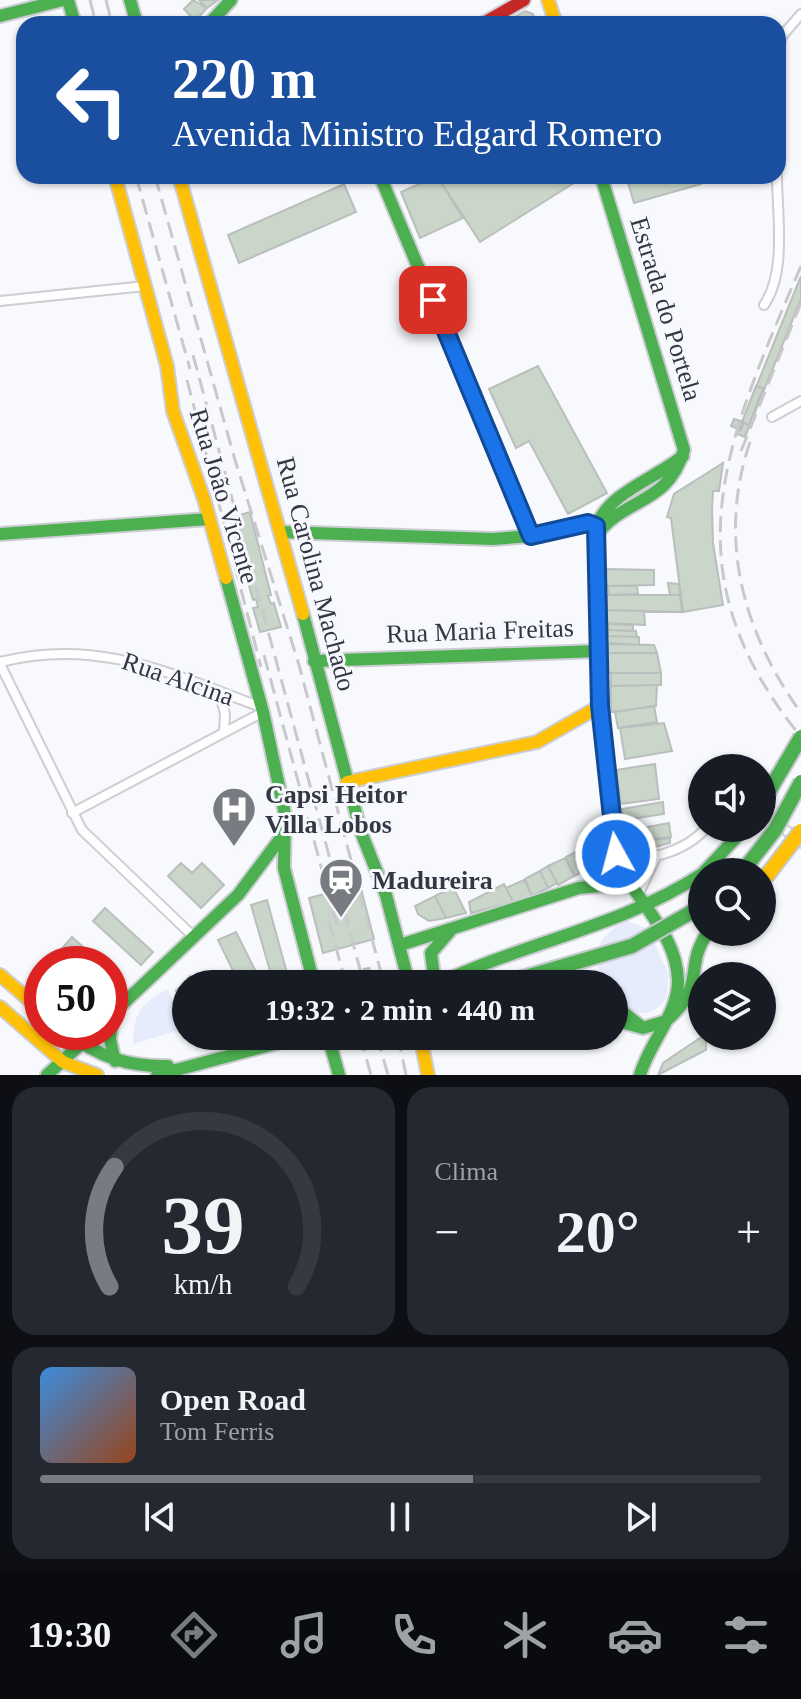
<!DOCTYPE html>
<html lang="pt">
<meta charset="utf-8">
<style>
body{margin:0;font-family:"Times New Roman",serif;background:#242831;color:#f1f3f6;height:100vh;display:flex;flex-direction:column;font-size:30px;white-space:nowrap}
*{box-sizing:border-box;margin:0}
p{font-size:26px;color:#9ea1a6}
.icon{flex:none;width:44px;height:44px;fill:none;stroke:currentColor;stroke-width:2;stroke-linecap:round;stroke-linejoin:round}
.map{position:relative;height:1075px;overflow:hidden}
.details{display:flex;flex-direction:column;gap:12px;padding:12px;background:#0d0f14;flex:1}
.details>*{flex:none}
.top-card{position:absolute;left:16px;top:16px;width:770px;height:168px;border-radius:24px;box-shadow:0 2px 6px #0004;background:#1a4fa0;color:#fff;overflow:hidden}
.tools{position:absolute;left:688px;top:754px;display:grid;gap:16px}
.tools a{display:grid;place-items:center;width:88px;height:88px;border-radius:50%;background:#171b24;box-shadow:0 2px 6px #0004;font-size:40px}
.speed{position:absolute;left:24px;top:946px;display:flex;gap:16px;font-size:40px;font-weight:700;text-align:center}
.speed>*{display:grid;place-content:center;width:104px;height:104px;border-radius:50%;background:#171b24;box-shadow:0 2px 6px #0004;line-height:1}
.speed .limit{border:12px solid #d22;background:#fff;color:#111}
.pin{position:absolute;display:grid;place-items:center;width:68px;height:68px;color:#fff;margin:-34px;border-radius:16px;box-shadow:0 4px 12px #0006}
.me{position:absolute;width:88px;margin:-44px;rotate:353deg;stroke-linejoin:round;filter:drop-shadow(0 0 6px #0008)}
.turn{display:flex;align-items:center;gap:28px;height:168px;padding:0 24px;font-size:36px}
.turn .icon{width:104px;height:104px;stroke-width:2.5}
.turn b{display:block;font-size:56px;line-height:68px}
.big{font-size:60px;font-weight:700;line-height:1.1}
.details .widget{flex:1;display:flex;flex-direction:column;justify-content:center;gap:12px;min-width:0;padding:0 28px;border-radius:24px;background:#242831}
.details .dial{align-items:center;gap:0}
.dial svg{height:208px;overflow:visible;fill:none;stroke:#363941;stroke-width:7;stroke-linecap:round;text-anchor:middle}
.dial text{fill:#f1f3f6;stroke:none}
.song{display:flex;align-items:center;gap:24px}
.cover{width:96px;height:96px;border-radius:12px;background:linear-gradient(135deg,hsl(210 70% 55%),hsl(20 70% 35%))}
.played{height:8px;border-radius:4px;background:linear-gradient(90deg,#797b83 60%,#363941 60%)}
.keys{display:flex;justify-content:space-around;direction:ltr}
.heat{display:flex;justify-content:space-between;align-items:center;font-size:44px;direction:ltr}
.details .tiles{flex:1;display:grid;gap:12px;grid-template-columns:1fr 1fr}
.widget:last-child{grid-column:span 2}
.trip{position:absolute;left:172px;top:970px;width:456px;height:80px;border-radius:40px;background:#171b24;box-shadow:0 2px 6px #0004;font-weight:700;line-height:80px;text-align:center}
.menu{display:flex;height:128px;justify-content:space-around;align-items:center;background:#090b0e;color:#9ea1a6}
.menu .icon{width:56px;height:56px}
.menu .on{color:#797b83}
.menu b{font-size:36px;color:#f1f3f6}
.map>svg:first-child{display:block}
.green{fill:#e6ecfc}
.building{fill:#c9d6c9;stroke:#babebc;stroke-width:2}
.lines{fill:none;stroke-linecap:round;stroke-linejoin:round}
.street-casing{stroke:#ccced4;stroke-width:12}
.fast-casing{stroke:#ccced4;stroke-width:16}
.slow-casing{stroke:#ccced4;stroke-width:16}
.jam-casing{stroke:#ccced4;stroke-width:16}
.street{stroke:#fefeff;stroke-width:8}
.fast{stroke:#4caf50;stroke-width:12}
.slow{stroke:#ffc107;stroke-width:12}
.jam{stroke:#c62828;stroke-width:12}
.rail{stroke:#c9c9cb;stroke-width:3;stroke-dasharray:16 8;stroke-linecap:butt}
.fast-bridge-casing{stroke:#c5c8cf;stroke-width:18;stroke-linecap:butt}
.slow-bridge-casing{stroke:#c5c8cf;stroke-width:18;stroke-linecap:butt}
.fast-bridge{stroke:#4caf50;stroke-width:14}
.slow-bridge{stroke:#ffc107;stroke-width:14}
.route-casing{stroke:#114b97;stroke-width:20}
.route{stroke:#1a73e8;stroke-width:14}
.labels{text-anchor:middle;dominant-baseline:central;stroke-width:6;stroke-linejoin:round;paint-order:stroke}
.street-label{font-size:26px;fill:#343742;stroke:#f6f8fe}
.poi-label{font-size:26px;font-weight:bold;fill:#343742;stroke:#f6f8fe;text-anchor:start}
</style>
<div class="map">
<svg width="801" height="1075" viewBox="0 0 801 1075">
<rect width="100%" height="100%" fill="#f8f9fc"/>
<path class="green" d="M 627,921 L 648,929 L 669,975 L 666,999 C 651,1019 630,1017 614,998 L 614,984 L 604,984 C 590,955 598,934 627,921 Z
M 167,989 L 186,1028 L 133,1044 C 133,1013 141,1004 167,989 Z"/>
<path class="building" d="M 193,0 L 207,8 L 195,21 L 184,9 Z
M 199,0 L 218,0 L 207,8 Z
M 525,11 L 533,14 L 538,24 L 514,24 L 511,19 Z
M 437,176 L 585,176 L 480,242 Z
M 437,176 L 463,218 L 420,238 L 401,192 Z
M 626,176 L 698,176 L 701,184 L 634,203 Z
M 344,184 L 356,212 L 239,263 L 228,235 Z
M 801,276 L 801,299 L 745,437 L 737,434 Z
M 538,366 L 607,493 L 568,514 L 529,441 L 516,448 L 489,389 Z
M 756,386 L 763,388 L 749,425 L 742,422 Z
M 734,419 L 744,422 L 741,430 L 731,426 Z
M 723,463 L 719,491 L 713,491 L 712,509 L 713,543 L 723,605 L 683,612 L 671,518 L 667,517 L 674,494 Z
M 250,512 L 271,595 L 268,596 L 271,604 L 274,603 L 281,627 L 260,632 L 253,608 L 258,607 L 256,599 L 253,600 L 230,518 Z
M 606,569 L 654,570 L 654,585 L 606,586 Z
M 668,583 L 679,584 L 680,595 L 670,595 Z
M 608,586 L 637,586 L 638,594 L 609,595 Z
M 606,595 L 680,595 L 682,612 L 607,610 Z
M 607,610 L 644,611 L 645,625 L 607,623 Z
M 608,624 L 633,625 L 633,631 L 608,630 Z
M 608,630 L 636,631 L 637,637 L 607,636 Z
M 607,636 L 639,637 L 639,645 L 607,643 Z
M 608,644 L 654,645 L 657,653 L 608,653 Z
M 608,653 L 657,653 L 661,673 L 608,673 Z
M 611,673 L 661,673 L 661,685 L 611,686 Z
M 657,685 L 656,706 L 611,712 L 611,686 Z
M 654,706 L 657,722 L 618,728 L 615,712 Z
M 664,723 L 672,751 L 625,759 L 620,728 Z
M 655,764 L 659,799 L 621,804 L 616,770 Z
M 663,802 L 664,814 L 624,820 L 622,809 Z
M 635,818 L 638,829 L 625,830 L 624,820 Z
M 669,823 L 671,837 L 628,842 L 626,831 Z
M 670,838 L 670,843 L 633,853 L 627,850 L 626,842 Z
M 599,840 L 600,854 L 592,867 L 575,876 L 566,857 Z
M 565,858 L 574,876 L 558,885 L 548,866 Z
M 181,863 L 192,873 L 202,863 L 224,885 L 201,908 L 168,876 Z
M 548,866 L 557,883 L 548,888 L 540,871 Z
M 540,871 L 548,888 L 532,896 L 525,879 Z
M 524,880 L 532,896 L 513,902 L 506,888 Z
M 504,884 L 513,902 L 471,913 L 469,902 Z
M 360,885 L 374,939 L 323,953 L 309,898 Z
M 453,887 L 466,913 L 446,918 L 435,896 Z
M 435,896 L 446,918 L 429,921 L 418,914 L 415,906 Z
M 267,900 L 287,973 L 272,978 L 251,905 Z
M 105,908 L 153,952 L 141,965 L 93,921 Z
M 236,932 L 257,974 L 239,983 L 218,940 Z
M 72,937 L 102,964 L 73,964 L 59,952 Z
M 369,968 L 373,984 L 368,984 L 364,969 Z
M 110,971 L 121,980 L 110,992 Z
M 353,973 L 356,984 L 351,984 L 348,974 Z
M 190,976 L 194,984 L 186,984 L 186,1009 L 176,991 Z
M 703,1036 L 706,1036 L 706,1050 L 658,1075 L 663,1063 Z"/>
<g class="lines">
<g class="street-casing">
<path id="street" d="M 778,48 L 782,36 L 801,14
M 0,301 L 145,286
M 764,305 C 787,272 777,214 777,176
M 772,417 L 801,401
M 0,662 C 98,637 171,674 261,707
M 0,664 L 82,830 L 194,937
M 219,691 L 225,714 L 224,731
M 762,810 L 801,843
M 72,813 L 263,712
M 616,854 C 644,866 687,850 706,828
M 639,893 L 657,855"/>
</g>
<g class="fast-casing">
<path id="fast" d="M 68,0 L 75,24
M 130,0 L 137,24
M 0,16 L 63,0
M 209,24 L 231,0
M 380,176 L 531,536
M 281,532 L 493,539 L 531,536 L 588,523 L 596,526
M 0,534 L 209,519
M 596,535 C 628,495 667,506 684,450 L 601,176
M 226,578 L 263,712 L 285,814 L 284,868 L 314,984
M 303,614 L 361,832 L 386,895 L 409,984
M 314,661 L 599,651
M 704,872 L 745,828
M 400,945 L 579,888 L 630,883
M 435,984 L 431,953 L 450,931
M 438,984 C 525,942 621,927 702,874
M 614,1005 L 643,1028
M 113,1013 L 110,1039 L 115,1061
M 110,1016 L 238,895 L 286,831
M 614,1020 L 643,1028 L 666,1021
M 666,1021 C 708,984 683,968 708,932
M 67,1032 C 98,1057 129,1067 168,1066
M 328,1036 L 339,1075
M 47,1075 L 94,1032
M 157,1075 L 304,1036
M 640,1075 C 649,1043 679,1013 678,980 C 676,929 631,899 617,855 C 609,833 611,805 608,782 C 599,697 598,612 596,526 C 611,491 655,479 683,456"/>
</g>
<g class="slow-casing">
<path id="slow" d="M 548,0 L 556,24
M 115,176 L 167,366 L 173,411 L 204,499 L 226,578
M 179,176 L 303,614
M 347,782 L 537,742 L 600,706
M 0,975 L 42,1011
M 0,1007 L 63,1062 L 97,1075
M 420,1036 L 428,1075"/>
</g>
<g class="jam-casing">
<path id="jam" d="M 482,24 L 524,0
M 435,1036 L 448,1040 L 464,1036"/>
</g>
<use href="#street" class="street"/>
<use href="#fast" class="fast"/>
<use href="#slow" class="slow"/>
<use href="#jam" class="jam"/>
<path class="rail" d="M 90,0 L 96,24
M 106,0 L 112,24
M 136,176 L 190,369
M 155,176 L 235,460 L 299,665 L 384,984
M 801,266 C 726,442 665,569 801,737
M 193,355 L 364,984
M 187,380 L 261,667
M 750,442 C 717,539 743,632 801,713
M 741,451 L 801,303
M 264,655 L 339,933
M 329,922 L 346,984
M 360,1036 L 371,1075
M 377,1036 L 388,1075
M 398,1036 L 406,1075"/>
<g class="fast-bridge-casing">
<path id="fast-bridge" d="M 762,803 L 801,737
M 742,872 L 775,830 L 801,782
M 502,984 L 632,946 L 702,906"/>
</g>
<g class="slow-bridge-casing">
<path id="slow-bridge" d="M 762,882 L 801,831"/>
</g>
<use href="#fast-bridge" class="fast-bridge"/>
<use href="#slow-bridge" class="slow-bridge"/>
</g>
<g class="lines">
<g class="route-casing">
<path id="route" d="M 433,300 L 531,536 L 588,523 L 596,526 L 600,706 L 616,854"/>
</g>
<use href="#route" class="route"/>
</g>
<defs>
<g id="hospital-pin" transform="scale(2.3)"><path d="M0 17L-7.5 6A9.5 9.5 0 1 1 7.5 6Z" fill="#797b83" stroke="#f6f8fe"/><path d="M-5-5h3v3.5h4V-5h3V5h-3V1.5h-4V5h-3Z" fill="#fff"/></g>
<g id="station-pin" transform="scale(2.3)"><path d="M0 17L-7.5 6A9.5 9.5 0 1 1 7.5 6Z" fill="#797b83" stroke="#f6f8fe"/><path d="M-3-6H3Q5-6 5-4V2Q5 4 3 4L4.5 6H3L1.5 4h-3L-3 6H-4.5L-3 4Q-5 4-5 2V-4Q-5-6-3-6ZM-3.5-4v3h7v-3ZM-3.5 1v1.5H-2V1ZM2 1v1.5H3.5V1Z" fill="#fff"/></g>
</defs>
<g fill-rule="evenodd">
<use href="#hospital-pin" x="234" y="809"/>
<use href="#station-pin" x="341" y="880"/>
</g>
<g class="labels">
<g class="street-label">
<text transform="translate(666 309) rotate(73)">Estrada do Portela</text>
<text transform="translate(224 496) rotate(73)">Rua João Vicente</text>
<text transform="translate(316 574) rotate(75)">Rua Carolina Machado</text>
<text transform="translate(480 631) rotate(-2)">Rua Maria Freitas</text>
<text transform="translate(178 679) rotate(19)">Rua Alcina</text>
</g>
<g class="poi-label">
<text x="265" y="794">Capsi Heitor<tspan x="265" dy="30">Villa Lobos</tspan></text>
<text x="372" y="880">Madureira</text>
</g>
</g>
</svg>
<div class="tools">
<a><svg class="icon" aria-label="sound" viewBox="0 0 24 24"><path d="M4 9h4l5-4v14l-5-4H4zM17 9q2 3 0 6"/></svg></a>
<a><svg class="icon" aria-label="search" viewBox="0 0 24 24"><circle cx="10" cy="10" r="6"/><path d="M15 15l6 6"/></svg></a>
<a><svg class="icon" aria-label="layers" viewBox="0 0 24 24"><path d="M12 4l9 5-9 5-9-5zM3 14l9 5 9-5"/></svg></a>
</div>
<div class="speed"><div class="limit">50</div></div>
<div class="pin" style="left:433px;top:300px;background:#d93025"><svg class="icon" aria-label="arrive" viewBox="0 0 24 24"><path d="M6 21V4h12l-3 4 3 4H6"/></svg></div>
<svg class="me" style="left:616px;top:854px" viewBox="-20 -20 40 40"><circle r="17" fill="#1a73e8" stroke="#fff" stroke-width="3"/><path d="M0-11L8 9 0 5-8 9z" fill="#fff"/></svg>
<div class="trip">19:32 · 2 min · 440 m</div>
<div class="top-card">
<div class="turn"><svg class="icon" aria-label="left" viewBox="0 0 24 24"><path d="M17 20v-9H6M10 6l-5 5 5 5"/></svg><div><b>220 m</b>Avenida Ministro Edgard Romero</div></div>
</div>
</div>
<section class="details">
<div class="tiles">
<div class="widget dial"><svg viewBox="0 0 100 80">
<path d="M14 69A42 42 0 1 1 86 69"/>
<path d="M14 69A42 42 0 0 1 16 23" stroke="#797b83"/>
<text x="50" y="56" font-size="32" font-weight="700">39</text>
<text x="50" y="72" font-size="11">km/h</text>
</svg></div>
<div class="widget"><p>Clima</p>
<div class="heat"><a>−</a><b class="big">20°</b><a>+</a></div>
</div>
<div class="widget">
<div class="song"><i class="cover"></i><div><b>Open Road</b><p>Tom Ferris</p></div></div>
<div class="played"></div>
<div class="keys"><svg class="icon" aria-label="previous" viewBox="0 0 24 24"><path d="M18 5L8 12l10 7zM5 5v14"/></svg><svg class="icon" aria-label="pause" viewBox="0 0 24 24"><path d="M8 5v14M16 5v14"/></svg><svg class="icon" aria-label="next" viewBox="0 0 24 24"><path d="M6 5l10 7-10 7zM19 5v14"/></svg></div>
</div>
</div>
</section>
<nav class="menu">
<b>19:30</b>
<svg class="icon on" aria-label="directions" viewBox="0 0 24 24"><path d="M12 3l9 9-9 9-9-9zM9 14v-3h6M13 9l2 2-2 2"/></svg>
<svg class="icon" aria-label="music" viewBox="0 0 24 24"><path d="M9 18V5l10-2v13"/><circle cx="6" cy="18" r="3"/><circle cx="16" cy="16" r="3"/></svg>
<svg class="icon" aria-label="phone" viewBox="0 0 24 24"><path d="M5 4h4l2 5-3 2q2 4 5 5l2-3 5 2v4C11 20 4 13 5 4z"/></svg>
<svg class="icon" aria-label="climate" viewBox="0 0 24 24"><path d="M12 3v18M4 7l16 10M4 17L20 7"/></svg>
<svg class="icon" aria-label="car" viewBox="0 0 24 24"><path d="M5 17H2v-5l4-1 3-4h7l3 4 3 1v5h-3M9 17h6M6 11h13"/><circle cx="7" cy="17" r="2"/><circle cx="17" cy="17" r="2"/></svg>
<svg class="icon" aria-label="filters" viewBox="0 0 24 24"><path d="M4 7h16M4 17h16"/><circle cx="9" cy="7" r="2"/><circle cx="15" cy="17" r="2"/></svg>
</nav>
